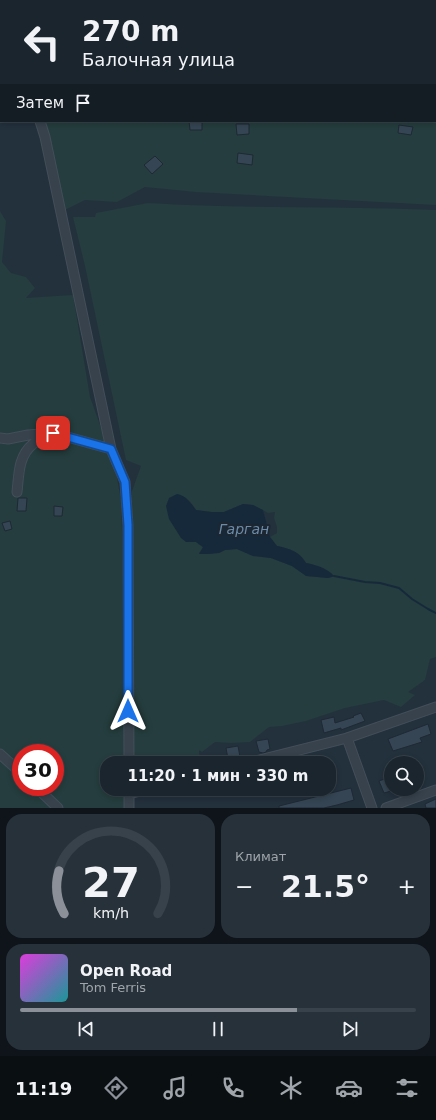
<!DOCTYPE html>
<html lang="ru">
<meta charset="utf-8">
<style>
body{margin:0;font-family:"DejaVu Sans",sans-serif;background:#27313a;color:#f1f3f6;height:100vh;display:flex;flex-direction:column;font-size:15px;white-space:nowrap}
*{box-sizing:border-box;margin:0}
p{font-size:13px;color:#9fa5aa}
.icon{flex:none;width:22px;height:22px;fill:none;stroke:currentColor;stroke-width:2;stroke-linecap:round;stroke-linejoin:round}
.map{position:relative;height:808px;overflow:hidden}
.side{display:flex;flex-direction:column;gap:6px;padding:6px;background:#0e1419;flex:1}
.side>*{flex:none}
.guide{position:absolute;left:0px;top:0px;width:436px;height:122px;box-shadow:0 2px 6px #0003,0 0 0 1px #38424a;background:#1a252e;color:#f1f3f6;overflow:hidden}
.controls{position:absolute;left:384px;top:756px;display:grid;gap:8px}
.controls a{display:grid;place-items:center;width:40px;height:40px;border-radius:50%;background:#1a252e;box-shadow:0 2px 6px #0003,0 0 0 1px #38424a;font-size:20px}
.speed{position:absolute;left:12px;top:744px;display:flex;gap:8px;font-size:20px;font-weight:700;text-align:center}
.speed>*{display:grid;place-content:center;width:52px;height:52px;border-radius:50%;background:#1a252e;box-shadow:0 2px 6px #0003,0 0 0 1px #38424a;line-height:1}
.speed .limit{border:6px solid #d22;background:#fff;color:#111}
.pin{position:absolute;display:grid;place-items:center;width:34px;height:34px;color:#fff;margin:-17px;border-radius:8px;box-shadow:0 2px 6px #0006}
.me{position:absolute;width:44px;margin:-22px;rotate:0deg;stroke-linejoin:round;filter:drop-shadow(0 0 3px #0008)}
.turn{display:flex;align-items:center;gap:14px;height:84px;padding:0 16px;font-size:18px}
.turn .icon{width:52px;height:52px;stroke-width:2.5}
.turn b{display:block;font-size:28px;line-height:34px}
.then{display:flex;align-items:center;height:38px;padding:0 16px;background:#0003;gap:8px;font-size:15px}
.big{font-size:30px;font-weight:700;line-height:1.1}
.side .widget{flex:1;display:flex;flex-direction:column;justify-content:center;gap:6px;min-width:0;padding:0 14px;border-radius:16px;background:#27313a}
.side .dial{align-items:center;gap:0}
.dial svg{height:104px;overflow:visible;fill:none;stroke:#38424a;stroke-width:7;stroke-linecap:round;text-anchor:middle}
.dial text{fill:#f1f3f6;stroke:none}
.song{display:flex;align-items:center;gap:12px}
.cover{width:48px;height:48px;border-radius:6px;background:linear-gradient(135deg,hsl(300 70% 55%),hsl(180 70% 35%))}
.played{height:4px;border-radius:2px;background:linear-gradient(90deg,#8c9099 70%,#38424a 70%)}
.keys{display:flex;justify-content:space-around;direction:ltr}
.heat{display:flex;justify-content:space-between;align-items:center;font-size:22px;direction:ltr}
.side .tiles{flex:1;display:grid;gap:6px;grid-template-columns:1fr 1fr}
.widget:last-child{grid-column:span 2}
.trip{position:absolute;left:100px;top:756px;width:236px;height:40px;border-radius:16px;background:#1a252e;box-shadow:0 2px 6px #0003,0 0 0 1px #38424a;font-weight:700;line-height:40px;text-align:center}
.tab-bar{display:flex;height:64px;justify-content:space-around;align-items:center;background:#0a0f12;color:#9fa5aa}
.tab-bar .icon{width:28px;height:28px}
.tab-bar .active{color:#8c9099}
.tab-bar b{font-size:18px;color:#f1f3f6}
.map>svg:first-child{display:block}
.green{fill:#253d3e;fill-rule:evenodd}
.water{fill:#16293b}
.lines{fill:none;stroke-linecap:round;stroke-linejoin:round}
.stream{stroke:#16293b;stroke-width:2}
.building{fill:#354553;stroke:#1e2934}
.minor-casing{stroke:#434e59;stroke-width:11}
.minor{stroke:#37424d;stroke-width:9}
.route-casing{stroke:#114b97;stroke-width:10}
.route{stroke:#1a73e8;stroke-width:7}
.labels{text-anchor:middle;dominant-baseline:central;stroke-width:4;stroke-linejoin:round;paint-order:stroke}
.water-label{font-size:14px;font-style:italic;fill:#6b8ba8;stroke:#1c2732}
</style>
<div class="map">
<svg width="436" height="808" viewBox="0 0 436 808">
<rect width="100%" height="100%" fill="#23313d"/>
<path class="green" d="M 435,32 L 436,32 L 436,205 L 196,192 L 145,187 L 117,202 L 85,200 L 63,211 L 42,121 L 435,121 Z
M 148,203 C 244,209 340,206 436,210 L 436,657 L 430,659 L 425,680 L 408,692 L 415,695 L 401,707 L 384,700 L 345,708 L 306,721 L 282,726 L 269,727 L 250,742 L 231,743 L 215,742 L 202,752 L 199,750 L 200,763 L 132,763 L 132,491 L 141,466 L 126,460 L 85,266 L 73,217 L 95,217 L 96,213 ZM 177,494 C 186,496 191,502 196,510 L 211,512 L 224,512 L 243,504 L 253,505 L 268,513 L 275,512 L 274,518 L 277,527 L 277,533 L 270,537 L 277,546 C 290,549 299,551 306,563 C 316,565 327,568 334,576 L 328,578 L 307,576 L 292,566 L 271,558 L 253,556 L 237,549 L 225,550 L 219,553 L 207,554 L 199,553 L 204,548 L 196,542 L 186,542 Z
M 0,211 L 6,221 L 2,262 L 11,273 L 26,277 L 35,288 L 26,298 L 73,295 L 90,397 L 105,439 L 117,478 L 121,500 L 125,626 L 125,763 L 107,763 L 107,789 L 125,789 L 125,808 L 0,808 ZM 21,753 L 55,753 L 55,787 L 21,787 Z"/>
<path class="water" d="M 177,494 C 186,496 191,503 196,510 L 211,512 L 224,512 L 243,504 L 253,505 L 263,510 L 270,537 L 277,546 C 290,549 299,551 306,563 C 316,565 327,568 334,576 L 332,577 L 328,578 L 306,576 L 292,566 L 271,558 L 253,556 L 237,549 L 225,550 L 219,553 L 207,554 L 199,554 L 203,547 L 196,542 L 186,542 L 181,538 L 169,519 L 166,506 L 169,498 Z"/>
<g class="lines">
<path class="stream" d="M 334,576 L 365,582 L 380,583 L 399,588 L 412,599 L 428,609 L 436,613"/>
</g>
<path class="building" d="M 189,121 L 202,121 L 202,130 L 190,130 Z
M 236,124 L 249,124 L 249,134 L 237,135 Z
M 399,125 L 413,127 L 411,135 L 398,133 Z
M 238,153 L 253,155 L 252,165 L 237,163 Z
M 155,156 L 163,164 L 152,174 L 144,165 Z
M 18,498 L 27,498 L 26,511 L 17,511 Z
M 54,506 L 63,507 L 62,516 L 54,516 Z
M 10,521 L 12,529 L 5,531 L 2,523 Z
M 361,713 L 365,721 L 341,730 L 341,728 L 324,733 L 321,720 L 334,717 L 335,723 L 354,717 L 353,716 Z
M 428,724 L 431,734 L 420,738 L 422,742 L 393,751 L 388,739 Z
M 268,739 L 270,749 L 267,750 L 266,752 L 263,753 L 259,752 L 256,741 Z
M 238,746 L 240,757 L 228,759 L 226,748 Z
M 325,757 L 327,763 L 308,763 L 308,761 Z
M 390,777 L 391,780 L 391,791 L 384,793 L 379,781 Z
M 351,788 L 354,800 L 337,805 L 324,808 L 279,808 L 279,806 Z
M 436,799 L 436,808 L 426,808 L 425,804 Z"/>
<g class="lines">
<g class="minor-casing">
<path id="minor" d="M 424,0 L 436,1
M 0,19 L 1,21
M 40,121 L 45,137 L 111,449 L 125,482 L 128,525 L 129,763
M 0,438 L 8,439 L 28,435 L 53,433 L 111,449
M 17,492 C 19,475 18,456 33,444 C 38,440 44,438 50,434
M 347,738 L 372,808
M 0,754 L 21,773
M 248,763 L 347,738 L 436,707
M 36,787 L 58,808
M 129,789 L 129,808
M 129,794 L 147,789
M 386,808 L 436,790"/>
</g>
<use href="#minor" class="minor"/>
</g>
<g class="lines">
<g class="route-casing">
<path id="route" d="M 53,433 L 111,449 L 125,482 L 128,525 L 128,711"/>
</g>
<use href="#route" class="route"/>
</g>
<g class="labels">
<g class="water-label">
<text x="244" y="529">Гарган</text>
</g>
</g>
</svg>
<div class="controls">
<a><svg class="icon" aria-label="search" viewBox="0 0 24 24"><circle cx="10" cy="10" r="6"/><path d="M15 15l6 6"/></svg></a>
</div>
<div class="speed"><div class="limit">30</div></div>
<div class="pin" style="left:53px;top:433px;background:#d93025"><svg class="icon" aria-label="arrive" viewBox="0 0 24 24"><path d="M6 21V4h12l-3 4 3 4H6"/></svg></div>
<svg class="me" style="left:128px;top:711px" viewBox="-20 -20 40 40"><path d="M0-17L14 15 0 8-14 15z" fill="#1a73e8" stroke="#fff" stroke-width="4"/></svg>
<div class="trip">11:20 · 1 мин · 330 m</div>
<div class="guide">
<div class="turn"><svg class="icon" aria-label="left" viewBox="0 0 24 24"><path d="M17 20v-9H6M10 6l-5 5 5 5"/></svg><div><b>270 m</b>Балочная улица</div></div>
<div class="then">Затем<svg class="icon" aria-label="arrive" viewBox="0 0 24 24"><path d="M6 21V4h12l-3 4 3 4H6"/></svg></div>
</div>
</div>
<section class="side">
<div class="tiles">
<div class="widget dial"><svg viewBox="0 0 100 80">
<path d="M14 69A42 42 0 1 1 86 69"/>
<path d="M14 69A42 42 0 0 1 10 36" stroke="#8c9099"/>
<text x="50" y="56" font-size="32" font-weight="700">27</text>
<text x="50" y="72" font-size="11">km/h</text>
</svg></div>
<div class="widget"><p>Климат</p>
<div class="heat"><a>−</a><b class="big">21.5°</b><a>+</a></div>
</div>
<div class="widget">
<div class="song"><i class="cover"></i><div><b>Open Road</b><p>Tom Ferris</p></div></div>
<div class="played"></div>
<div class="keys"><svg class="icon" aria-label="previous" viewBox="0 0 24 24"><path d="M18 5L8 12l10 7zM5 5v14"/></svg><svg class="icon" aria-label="pause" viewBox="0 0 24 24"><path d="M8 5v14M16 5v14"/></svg><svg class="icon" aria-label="next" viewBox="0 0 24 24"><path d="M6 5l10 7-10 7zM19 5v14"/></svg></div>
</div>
</div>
</section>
<nav class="tab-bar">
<b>11:19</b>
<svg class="icon active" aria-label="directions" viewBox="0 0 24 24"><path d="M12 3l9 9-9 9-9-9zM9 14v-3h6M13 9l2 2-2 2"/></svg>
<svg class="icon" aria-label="music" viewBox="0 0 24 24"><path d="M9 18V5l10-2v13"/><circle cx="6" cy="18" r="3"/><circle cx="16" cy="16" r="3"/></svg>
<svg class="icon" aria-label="phone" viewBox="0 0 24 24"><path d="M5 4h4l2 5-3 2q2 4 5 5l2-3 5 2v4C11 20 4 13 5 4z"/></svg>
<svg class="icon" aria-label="climate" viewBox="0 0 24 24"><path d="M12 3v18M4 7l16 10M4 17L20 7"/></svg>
<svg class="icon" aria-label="car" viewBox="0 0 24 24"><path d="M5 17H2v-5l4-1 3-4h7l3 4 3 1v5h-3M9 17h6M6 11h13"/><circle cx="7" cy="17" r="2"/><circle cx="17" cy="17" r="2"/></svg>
<svg class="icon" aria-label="filters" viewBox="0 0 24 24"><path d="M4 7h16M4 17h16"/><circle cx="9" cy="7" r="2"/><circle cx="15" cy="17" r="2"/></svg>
</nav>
